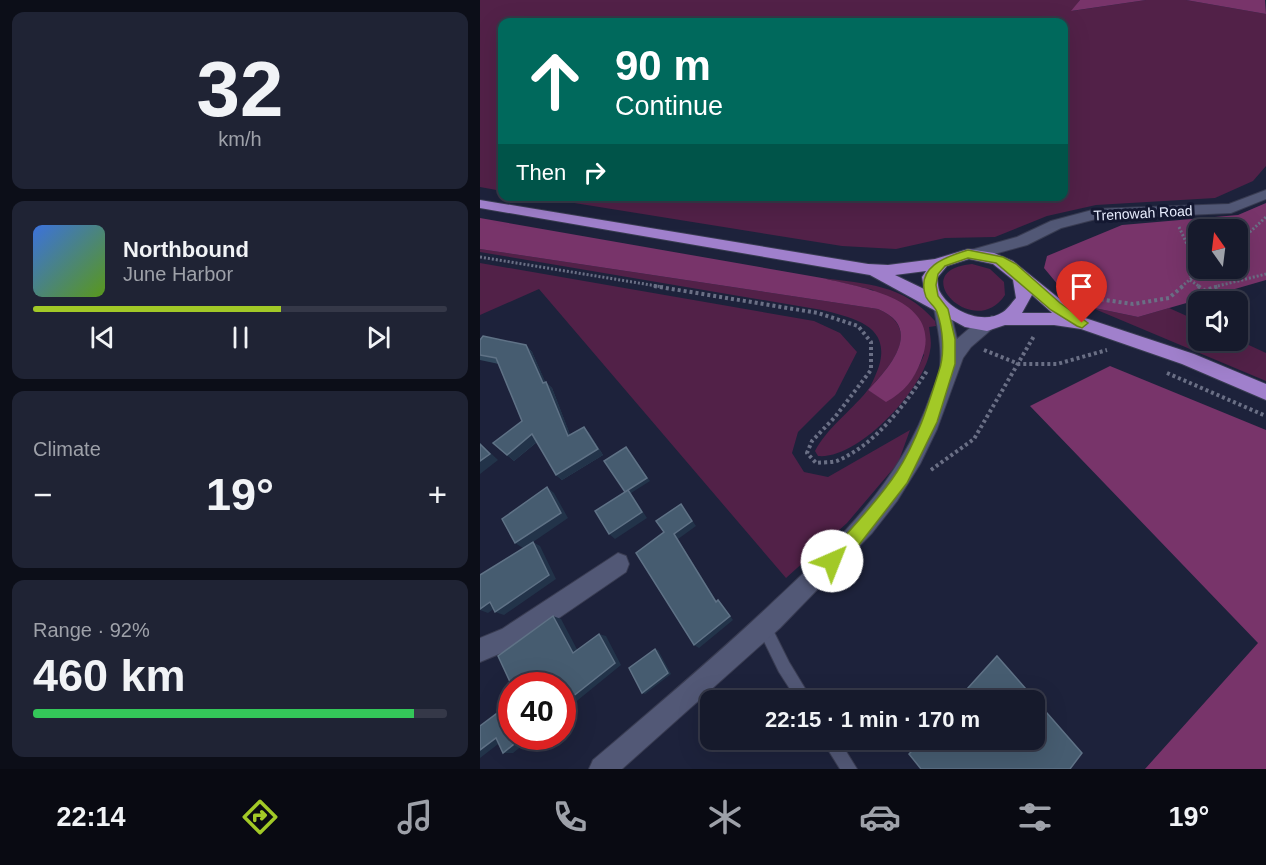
<!DOCTYPE html>
<meta charset="utf-8">
<style>
body{margin:0;font-family:Helvetica,sans-serif;background:#1f2334;color:#f1f3f6;height:100vh;display:flex;flex-direction:column;font-size:22px;white-space:nowrap}
*{box-sizing:border-box;margin:0}
p{font-size:20px;color:#9ea1a9}
.icon{flex:none;width:33px;height:33px;fill:none;stroke:currentColor;stroke-width:2;stroke-linecap:round;stroke-linejoin:round}
.map{position:relative;flex:1;overflow:hidden}
.sheet{display:flex;flex-direction:column;gap:12px;padding:12px;background:#0c0e18;width:480px}
.sheet>*{flex:none}
.hud{position:absolute;left:18px;top:18px;width:570px;height:183px;border-radius:12px;box-shadow:0 6px 24px #0002,0 0 0 2px #353848;background:#00695c;color:#fff;overflow:hidden}
.needle{width:39px;rotate:346deg}
.buttons{position:absolute;left:708px;top:219px;display:grid;gap:12px}
.buttons a{display:grid;place-items:center;width:60px;height:60px;border-radius:12px;background:#161a2c;box-shadow:0 6px 24px #0002,0 0 0 2px #353848;font-size:30px}
.speed{position:absolute;left:18px;top:672px;display:flex;gap:12px;font-size:30px;font-weight:700;text-align:center}
.speed>*{display:grid;place-content:center;width:78px;height:78px;border-radius:50%;background:#161a2c;box-shadow:0 6px 24px #0002,0 0 0 2px #353848;line-height:1}
.speed .limit{border:9px solid #d22;background:#fff;color:#111}
.pin{position:absolute;display:grid;place-items:center;width:51px;height:51px;color:#fff;margin:-62px -26px;border-radius:50% 50% 50% 0;rotate:-45deg;box-shadow:0 0 6px #0007}
.pin .icon{rotate:45deg}
.me{position:absolute;width:66px;margin:-33px;rotate:44deg;stroke-linejoin:round;filter:drop-shadow(0 0 4px #0008)}
.turn{display:flex;align-items:center;gap:21px;height:126px;padding:0 18px;font-size:27px}
.turn .icon{width:78px;height:78px;stroke-width:2.5}
.turn b{display:block;font-size:42px;line-height:51px}
.then{display:flex;align-items:center;height:57px;padding:0 18px;background:#0003;gap:12px;font-size:22px}
.big{font-size:45px;font-weight:800;line-height:1.1}
.sheet .card{flex:1;display:flex;flex-direction:column;justify-content:center;gap:9px;min-width:0;padding:0 21px;border-radius:12px;background:#1f2334}
.sheet .dial{align-items:center;gap:0}
.dial b{font-size:78px;line-height:1}
.song{display:flex;align-items:center;gap:18px}
.cover{width:72px;height:72px;border-radius:9px;background:linear-gradient(135deg,hsl(220 70% 55%),hsl(90 70% 35%))}
.played{height:6px;border-radius:3px;background:linear-gradient(90deg,#a2c927 60%,#353848 60%)}
.keys{display:flex;justify-content:space-around;direction:ltr}
.heat{display:flex;justify-content:space-between;align-items:center;font-size:33px;direction:ltr}
.charge{height:9px;border-radius:4px;background:linear-gradient(90deg,#34c759 92%,#353848 0)}
.trip{position:absolute;left:220px;top:690px;width:345px;height:60px;border-radius:12px;background:#161a2c;box-shadow:0 6px 24px #0002,0 0 0 2px #353848;font-weight:800;line-height:60px;text-align:center}
.dock{display:flex;height:96px;justify-content:space-around;align-items:center;background:#090a12;color:#9ea1a9}
.dock .icon{width:42px;height:42px}
.dock .selected{color:#a2c927}
.dock b{font-size:27px;color:#f1f3f6}
main{display:flex;flex:1;min-height:0}
.map>svg:first-child{display:block}
.green{fill:#522148}
.forest{fill:#78346a;fill-rule:evenodd}
.lines{fill:none;stroke-linecap:round;stroke-linejoin:round}
.service-casing{stroke:#393c52;stroke-width:2}
.minor-casing{stroke:#393c52;stroke-width:2}
.tertiary-casing{stroke:#393c52;stroke-width:2}
.trunk-casing{stroke:#393c52;stroke-width:2}
.path-far1{stroke:#6a6f85;stroke-width:3;stroke-dasharray:2 2;stroke-linecap:butt}
.path{stroke:#6a6f85;stroke-width:4;stroke-dasharray:3 3;stroke-linecap:butt}
.service{fill:#525876;fill-rule:evenodd}
.minor{fill:#525876;fill-rule:evenodd}
.tertiary{fill:#525876;fill-rule:evenodd}
.trunk{fill:#a080cc;fill-rule:evenodd}
.wall{fill:#334a5f}
.shaded-wall{fill:#223349}
.building{fill:#465c70;stroke:#5f7286;stroke-width:1.5}
.route{fill:#a2c927;stroke:#698319;stroke-width:1.5}
.labels{text-anchor:middle;dominant-baseline:central;stroke-width:6;stroke-linejoin:round;paint-order:stroke}
.far-street-label{font-size:14px;fill:#e7ecfd;stroke:#141831}
</style>
<main>
<section class="sheet">
<div class="card dial"><b>32</b><p>km/h</p></div>
<div class="card">
<div class="song"><i class="cover"></i><div><b>Northbound</b><p>June Harbor</p></div></div>
<div class="played"></div>
<div class="keys"><svg class="icon" aria-label="previous" viewBox="0 0 24 24"><path d="M18 5L8 12l10 7zM5 5v14"/></svg><svg class="icon" aria-label="pause" viewBox="0 0 24 24"><path d="M8 5v14M16 5v14"/></svg><svg class="icon" aria-label="next" viewBox="0 0 24 24"><path d="M6 5l10 7-10 7zM19 5v14"/></svg></div>
</div>
<div class="card"><p>Climate</p>
<div class="heat"><a>−</a><b class="big">19°</b><a>+</a></div>
</div>
<div class="card"><p>Range · 92%</p><b class="big">460 km</b><div class="charge"></div></div>
</section>
<div class="map">
<svg width="786" height="769" viewBox="0 0 786 769">
<rect width="100%" height="100%" fill="#1d223b"/>
<path class="green" d="M 0,0 L 600,0 L 592,11 L 666,0 L 706,0 L 786,14 L 786,166 L 773,181 L 735,198 L 616,205 L 567,216 L 515,237 L 465,238 L 416,249 L 362,246 L 57,197 L 584,196 L 584,22 L 22,22 L 22,191 L 0,187 Z
M 0,249 L 398,309 C 444,329 410,367 388,390 L 406,401 C 427,390 435,376 444,355 L 393,290 L 342,278 C 387,284 423,284 455,321 L 456,326 L 449,327 C 450,335 452,343 450,351 C 444,388 379,460 338,456 L 335,451 C 347,428 370,412 387,391 C 392,385 396,374 399,366 C 411,325 373,318 342,310 L 0,252 Z
M 0,263 L 334,321 L 360,333 L 377,352 L 355,395 L 318,432 L 312,453 L 324,472 L 348,477 L 430,430 L 418,463 L 367,523 L 306,578 L 59,289 L 0,315 Z
M 492,264 L 510,269 L 524,282 L 525,295 C 494,342 424,270 492,264 Z
M 610,307 L 658,317 L 689,308 L 718,321 L 718,340 L 758,340 L 786,353 L 786,381 Z"/>
<path class="forest" d="M 600,0 L 666,0 L 591,11 Z
M 706,0 L 785,0 L 786,14 Z
M 786,203 L 786,280 L 658,317 L 610,307 L 579,286 L 564,268 L 567,256 L 642,225 L 758,215 ZM 718,230 L 758,230 L 758,268 L 718,268 Z
M 0,218 L 342,278 C 384,288 466,299 441,361 C 434,380 424,392 406,402 L 388,390 C 410,367 444,328 398,309 L 0,249 Z
M 630,366 L 786,430 L 786,769 L 665,769 L 778,643 L 550,406 Z"/>
<g class="lines">
<g class="service-casing">
<path id="service" d="M 284,620 L 289,622 L 309,662 L 332,700 L 317,700 L 299,672 L 277,627 L 279,622 Z
M 342,740 L 359,740 L 377,769 L 360,769 Z"/>
</g>
<g class="minor-casing">
<path id="minor" d="M 786,190 L 786,199 L 751,213 L 616,219 L 581,228 L 547,245 L 496,259 L 488,254 L 491,250 L 537,237 L 571,221 L 616,209 L 749,204 Z
M 138,553 L 146,556 L 149,564 L 146,572 L 38,646 L 0,662 L 0,638 L 22,629 Z"/>
</g>
<g class="tertiary-casing">
<path id="tertiary" d="M 462,303 L 470,309 L 477,339 L 491,327 L 512,316 L 520,322 L 491,347 L 483,358 L 457,429 L 440,464 L 417,501 L 392,533 L 300,628 L 142,769 L 109,769 L 113,760 C 174,708 236,656 294,601 C 358,541 421,481 450,397 C 453,388 460,376 460,367 C 462,348 458,328 454,309 Z"/>
</g>
<g class="trunk-casing">
<path id="trunk" d="M 0,200 L 388,264 L 408,265 L 455,259 L 488,249 L 514,253 L 533,261 L 602,317 L 714,354 L 786,384 L 786,400 L 702,364 L 601,329 L 574,325 L 525,325 L 507,331 L 485,327 L 390,275 L 0,208 ZM 489,259 L 513,264 L 533,280 L 536,298 C 532,302 528,309 523,312 C 504,325 471,312 460,292 C 458,289 458,282 457,278 L 467,266 ZM 446,271 L 442,277 L 444,289 L 415,275 ZM 552,295 L 570,311 L 572,313 L 542,313 Z"/>
</g>
<path class="path-far1" d="M 699,227 L 714,259 L 710,279
M 758,243 L 786,217
M 0,257 L 183,287
M 710,280 L 720,287
M 701,287 L 724,268
M 734,287 L 786,274"/>
<path class="path" d="M 174,286 L 338,313 L 378,326 L 391,342 L 391,370 L 355,417 L 332,441 L 327,453 L 336,463 C 343,462 353,463 359,460 C 397,443 425,404 447,371
M 718,286 L 724,290 L 740,286
M 597,296 L 653,304 L 689,298 L 703,286
M 504,350 L 539,364 L 577,364 L 627,350
M 687,373 L 786,416
M 451,470 L 494,439 L 554,336"/>
<use href="#service" class="service"/>
<use href="#minor" class="minor"/>
<use href="#tertiary" class="tertiary"/>
<use href="#trunk" class="trunk"/>
</g>
<path class="wall" d="M 0,340 L 46,345 L 52,352 L 65,382 L 72,388 L 90,435 L 104,427 L 109,433 L 123,455 L 82,480 L 76,475 L 57,442 L 34,461 L 27,455 L 42,421 L 19,364 L 0,360 Z"/>
<path class="shaded-wall" d="M 46,345 L 52,352 L 69,390 L 63,383 Z
M 66,382 L 72,388 L 93,442 L 88,436 Z
M 104,427 L 109,433 L 123,455 L 82,480 L 76,475 Z
M 52,434 L 59,440 L 34,461 L 27,455 Z
M 0,443 L 18,460 L 0,474 Z
M 149,450 L 170,481 L 151,493 L 167,518 L 135,539 L 129,534 L 145,492 Z
M 67,487 L 74,493 L 88,518 L 53,542 L 60,546 L 76,579 L 24,615 L 15,612 L 43,548 L 35,543 Z
M 201,504 L 216,526 L 198,539 L 239,605 L 236,602 L 194,534 Z
M 238,600 L 242,604 L 253,620 L 219,648 L 214,645 Z
M 10,602 L 19,605 L 8,613 L 0,610 L 0,609 Z
M 73,616 L 81,619 L 100,655 L 93,653 Z
M 119,634 L 126,636 L 141,665 L 82,713 L 82,705 Z
M 175,649 L 178,650 L 191,674 L 165,694 L 162,693 Z
M 44,736 L 54,736 L 33,753 L 23,753 Z
M 16,738 L 26,738 L 0,758 L 0,750 Z"/>
<path class="building" d="M 3,336 L 46,345 L 63,383 L 66,382 L 88,436 L 104,427 L 118,449 L 76,475 L 52,434 L 27,455 L 13,443 L 42,421 L 16,358 L 0,355 L 0,340 Z
M 0,444 L 10,454 L 0,461 Z
M 146,447 L 167,478 L 145,492 L 124,461 Z
M 67,487 L 81,513 L 35,543 L 22,519 Z
M 148,490 L 162,512 L 129,534 L 115,511 Z
M 201,504 L 212,521 L 194,534 L 236,602 L 238,600 L 250,616 L 214,645 L 156,553 L 184,532 L 176,521 Z
M 53,542 L 69,575 L 15,612 L 10,602 L 0,609 L 0,575 Z
M 73,616 L 93,653 L 119,634 L 135,663 L 82,705 L 82,686 L 32,686 L 18,656 Z
M 175,649 L 188,673 L 162,693 L 149,668 Z
M 517,656 L 602,753 L 590,769 L 441,769 L 429,754 L 442,740 L 555,740 L 555,700 L 477,700 Z
M 32,702 L 32,736 L 44,736 L 23,753 L 16,738 L 0,750 L 0,726 Z"/>
<path class="route" d="M 488,250 L 523,257 L 536,264 L 580,303 L 608,323 L 602,328 L 597,326 L 571,310 L 516,263 L 488,258 L 465,266 L 458,274 L 456,285 L 458,296 L 468,309 L 475,339 L 475,364 L 457,422 L 427,483 L 375,550 L 352,569 L 346,567 L 344,561 C 348,551 357,545 364,537 C 382,517 402,495 417,472 C 437,441 448,406 459,371 C 465,354 463,329 457,312 C 455,306 449,303 446,297 C 435,267 465,257 488,250 Z"/>
<g class="labels">
<g class="far-street-label">
<text transform="translate(663 213) rotate(-3)">Trenowah Road</text>
</g>
</g>
</svg>
<div class="buttons">
<a><svg class="needle" viewBox="-14 -14 28 28"><path d="M0-13l5 13h-10z" fill="#e53935"/><path d="M0 13l5-13h-10z" fill="#9ea1a9"/></svg></a>
<a><svg class="icon" aria-label="sound" viewBox="0 0 24 24"><path d="M4 9h4l5-4v14l-5-4H4zM17 9q2 3 0 6"/></svg></a>
</div>
<div class="speed"><div class="limit">40</div></div>
<div class="pin" style="left:602px;top:323px;background:#d93025"><svg class="icon" aria-label="arrive" viewBox="0 0 24 24"><path d="M6 21V4h12l-3 4 3 4H6"/></svg></div>
<svg class="me" style="left:352px;top:561px" viewBox="-20 -20 40 40"><circle r="19" fill="#fff"/><path d="M0-13L10 11 0 6-10 11z" fill="#a2c927"/></svg>
<div class="trip">22:15 · 1 min · 170 m</div>
<div class="hud">
<div class="turn"><svg class="icon" aria-label="ahead" viewBox="0 0 24 24"><path d="M12 20V5M6 11l6-6 6 6"/></svg><div><b>90 m</b>Continue</div></div>
<div class="then">Then<svg class="icon" aria-label="right" viewBox="0 0 24 24"><path d="M7 20v-9h11M14 6l5 5-5 5"/></svg></div>
</div>
</div>
</main>
<nav class="dock">
<b>22:14</b>
<svg class="icon selected" aria-label="directions" viewBox="0 0 24 24"><path d="M12 3l9 9-9 9-9-9zM9 14v-3h6M13 9l2 2-2 2"/></svg>
<svg class="icon" aria-label="music" viewBox="0 0 24 24"><path d="M9 18V5l10-2v13"/><circle cx="6" cy="18" r="3"/><circle cx="16" cy="16" r="3"/></svg>
<svg class="icon" aria-label="phone" viewBox="0 0 24 24"><path d="M5 4h4l2 5-3 2q2 4 5 5l2-3 5 2v4C11 20 4 13 5 4z"/></svg>
<svg class="icon" aria-label="climate" viewBox="0 0 24 24"><path d="M12 3v18M4 7l16 10M4 17L20 7"/></svg>
<svg class="icon" aria-label="car" viewBox="0 0 24 24"><path d="M5 17H2v-5l4-1 3-4h7l3 4 3 1v5h-3M9 17h6M6 11h13"/><circle cx="7" cy="17" r="2"/><circle cx="17" cy="17" r="2"/></svg>
<svg class="icon" aria-label="filters" viewBox="0 0 24 24"><path d="M4 7h16M4 17h16"/><circle cx="9" cy="7" r="2"/><circle cx="15" cy="17" r="2"/></svg>
<b>19°</b>
</nav>
